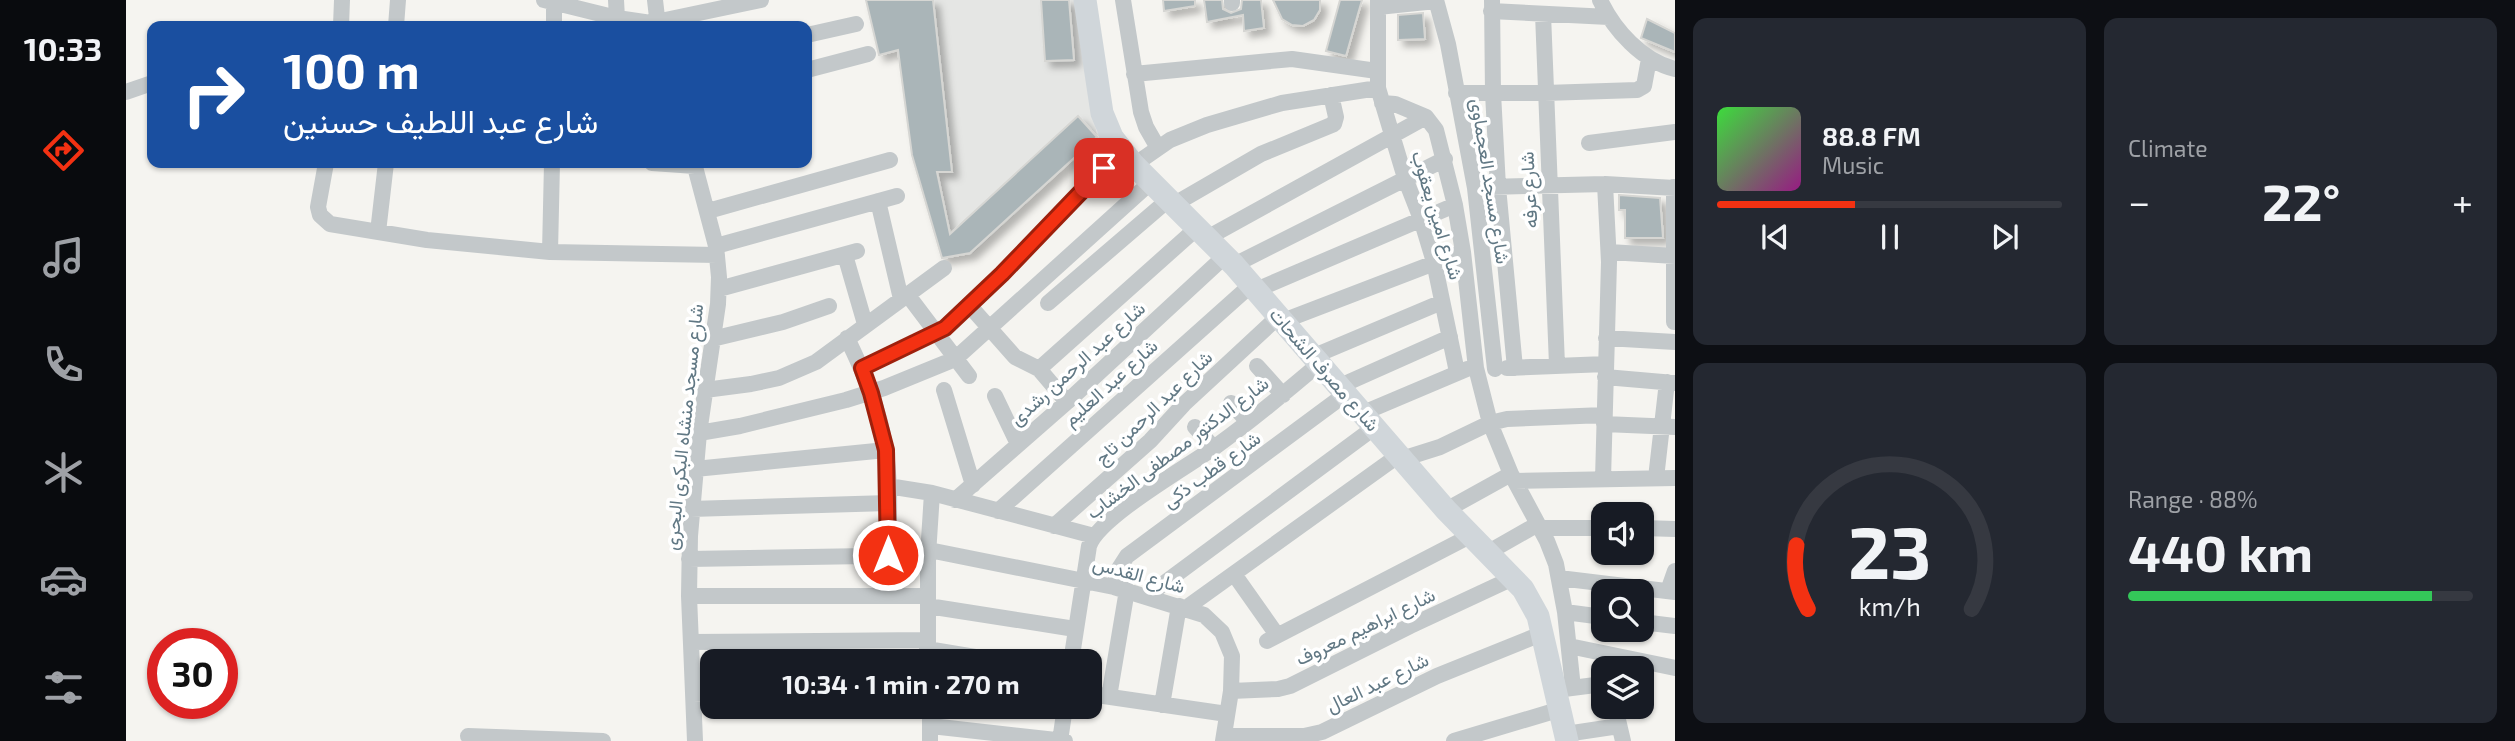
<!DOCTYPE html>
<meta charset="utf-8">
<style>
body{margin:0;font-family:"Exo 2",Vazirmatn,sans-serif;background:#242831;color:#f1f3f6;height:100vh;display:flex;flex-direction:column;font-size:26px;white-space:nowrap}
*{box-sizing:border-box;margin:0}
p{font-size:23px;color:#9ea1a6}
.icon{flex:none;width:38px;height:38px;fill:none;stroke:currentColor;stroke-width:2;stroke-linecap:round;stroke-linejoin:round}
.map{position:relative;flex:1;overflow:hidden}
.details{display:flex;flex-direction:column;gap:18px;padding:18px;background:#0d0f14;width:840px}
.details>*{flex:none}
.banner{position:absolute;left:21px;top:21px;width:665px;height:147px;border-radius:14px;box-shadow:0 2px 5px #0004;background:#1a4fa0;color:#fff;overflow:hidden}
.controls{position:absolute;left:1465px;top:502px;display:grid;gap:14px}
.controls a{display:grid;place-items:center;width:63px;height:63px;border-radius:14px;background:#171b24;box-shadow:0 2px 5px #0004;font-size:35px}
.speed{position:absolute;left:21px;top:628px;display:flex;gap:14px;font-size:35px;font-weight:700;text-align:center}
.speed>*{display:grid;place-content:center;width:91px;height:91px;border-radius:50%;background:#171b24;box-shadow:0 2px 5px #0004;line-height:1}
.speed .limit{border:10px solid #d22;background:#fff;color:#111}
.pin{position:absolute;display:grid;place-items:center;width:60px;height:60px;color:#fff;margin:-30px;border-radius:14px;box-shadow:0 4px 10px #0006}
.me{position:absolute;width:77px;margin:-38px;rotate:0deg;stroke-linejoin:round;filter:drop-shadow(0 0 5px #0008)}
.turn{display:flex;align-items:center;gap:24px;height:147px;padding:0 21px;font-size:32px}
.turn .icon{width:91px;height:91px;stroke-width:2.5}
.turn b{display:block;font-size:49px;line-height:60px}
.big{font-size:52px;font-weight:700;line-height:1.1}
.details .widget{flex:1;display:flex;flex-direction:column;justify-content:center;gap:10px;min-width:0;padding:0 24px;border-radius:14px;background:#242831}
.details .dial{align-items:center;gap:0}
.dial svg{height:182px;overflow:visible;fill:none;stroke:#363941;stroke-width:7;stroke-linecap:round;text-anchor:middle}
.dial text{fill:#f1f3f6;stroke:none}
.song{display:flex;align-items:center;gap:21px}
.cover{width:84px;height:84px;border-radius:10px;background:linear-gradient(135deg,hsl(120 70% 55%),hsl(310 70% 35%))}
.played{height:7px;border-radius:4px;background:linear-gradient(90deg,#f33112 40%,#363941 40%)}
.keys{display:flex;justify-content:space-around;direction:ltr}
.heat{display:flex;justify-content:space-between;align-items:center;font-size:38px;direction:ltr}
.charge{height:10px;border-radius:5px;background:linear-gradient(90deg,#34c759 88%,#363941 0)}
.details .tiles{flex:1;display:grid;gap:18px;grid-template-columns:repeat(2,1fr)}
.trip{position:absolute;left:574px;top:649px;width:402px;height:70px;border-radius:14px;background:#171b24;box-shadow:0 2px 5px #0004;font-weight:700;line-height:70px;text-align:center}
main{display:flex;flex:1;min-height:0}
.menu{display:flex;flex-direction:column;width:126px;justify-content:space-around;align-items:center;background:#090b0e;color:#9ea1a6}
.menu .icon{width:49px;height:49px}
.menu .on{color:#f33112}
.menu b{font-size:32px;color:#f1f3f6}
.map>svg:first-child{display:block}
.built{fill:#e5e6e4}
.building{fill:#aab5b8;stroke:#d6d6d3;stroke-width:2;filter:url(#shadow)}
.lines{fill:none;stroke-linecap:round;stroke-linejoin:round}
.street{stroke:#c3c8ca;stroke-width:16}
.secondary{stroke:#d0d6da;stroke-width:23}
.route-casing{stroke:#9e200c;stroke-width:18}
.route{stroke:#f33112;stroke-width:12}
.labels{text-anchor:middle;dominant-baseline:central;stroke-width:7;stroke-linejoin:round;paint-order:stroke}
.street-label{font-size:19px;fill:#617884;stroke:#fff}
</style>
<main>
<nav class="menu">
<b>10:33</b>
<svg class="icon on" aria-label="directions" viewBox="0 0 24 24"><path d="M12 3l9 9-9 9-9-9zM9 14v-3h6M13 9l2 2-2 2"/></svg>
<svg class="icon" aria-label="music" viewBox="0 0 24 24"><path d="M9 18V5l10-2v13"/><circle cx="6" cy="18" r="3"/><circle cx="16" cy="16" r="3"/></svg>
<svg class="icon" aria-label="phone" viewBox="0 0 24 24"><path d="M5 4h4l2 5-3 2q2 4 5 5l2-3 5 2v4C11 20 4 13 5 4z"/></svg>
<svg class="icon" aria-label="climate" viewBox="0 0 24 24"><path d="M12 3v18M4 7l16 10M4 17L20 7"/></svg>
<svg class="icon" aria-label="car" viewBox="0 0 24 24"><path d="M5 17H2v-5l4-1 3-4h7l3 4 3 1v5h-3M9 17h6M6 11h13"/><circle cx="7" cy="17" r="2"/><circle cx="17" cy="17" r="2"/></svg>
<svg class="icon" aria-label="filters" viewBox="0 0 24 24"><path d="M4 7h16M4 17h16"/><circle cx="9" cy="7" r="2"/><circle cx="15" cy="17" r="2"/></svg>
</nav>
<div class="map">
<svg width="1549" height="741" viewBox="0 0 1549 741">
<defs>
<filter id="shadow"><feDropShadow dx="6" dy="6" stdDeviation="3.5" flood-color="#0004"/></filter>
</defs>
<rect width="100%" height="100%" fill="#f5f4f0"/>
<path class="built" d="M 740,0 L 952,0 L 971,137 L 847,253 L 816,259 L 786,155 L 772,50 L 753,55 Z"/>
<path class="building" d="M 740,0 L 807,0 L 826,172 L 811,172 L 824,234 L 952,116 L 971,137 L 844,253 L 816,258 L 786,155 L 772,50 L 753,55 Z
M 915,0 L 943,0 L 948,60 L 919,61 Z
M 1037,0 L 1069,0 L 1069,6 L 1038,11 Z
M 1078,0 L 1096,0 L 1097,9 L 1105,13 L 1115,9 L 1116,0 L 1135,0 L 1138,28 L 1118,31 L 1117,15 L 1081,22 Z
M 1147,0 L 1194,0 L 1194,10 L 1188,20 L 1177,26 L 1166,25 L 1156,19 Z
M 1214,0 L 1236,0 L 1220,56 L 1200,51 Z
M 1297,13 L 1299,39 L 1272,40 L 1272,15 Z
M 1521,19 L 1549,33 L 1549,52 L 1515,38 Z
M 1493,195 L 1534,198 L 1537,238 L 1499,238 L 1499,210 L 1493,210 Z"/>
<g class="lines">
<path class="street" d="M 418,0 L 491,18 L 525,23 L 635,0
M 490,0 L 491,18
M 529,0 L 532,26
M 997,0 L 1015,112 L 1020,127 L 1032,148
M 1106,0 L 1106,3
M 1252,0 L 1252,88 L 1279,178 L 1295,219 L 1308,262 L 1331,372
M 1310,0 L 1322,44 L 1349,188 L 1369,369
M 1366,0 L 1367,93 L 1372,187 L 1389,368
M 1474,0 C 1488,30 1516,61 1549,69
M 1252,7 L 1310,1
M 1365,11 L 1483,17
M 1417,14 L 1431,365
M 215,26 L 216,0
M 270,26 L 272,0
M 428,26 L 428,0
M 681,35 L 730,24
M 681,70 L 742,54
M 1008,74 L 1166,59 L 1251,71
M 0,92 L 26,83
M 1330,93 L 1419,93 L 1511,90 L 1518,86 L 1523,59
M 1256,103 L 1269,104 L 1300,117 L 1310,130 L 1329,205 L 1337,252 L 1350,368 L 1364,423 L 1385,474 L 1421,541 L 1430,564 L 1439,612 L 1447,688
M 1463,143 L 1549,132
M 200,163 L 192,207 L 194,215 L 204,224 L 301,240 L 424,252 L 591,255
M 526,163 L 569,166
M 568,163 L 590,246 L 593,277 L 592,304 L 573,433 L 564,536 L 563,596 L 569,741
M 1008,165 L 1044,140 L 1081,125 L 1156,103 L 1252,88
M 1362,187 L 1479,184 L 1549,188
M 752,201 L 775,299
M 1047,205 L 1135,154 L 1208,124 L 1210,117 L 1205,95
M 582,211 L 764,160
M 252,232 L 260,163
M 1081,238 L 1300,117
M 590,246 L 771,196
M 424,252 L 426,163
M 1483,252 L 1549,256
M 719,255 L 739,324
M 1108,265 L 1319,159
M 593,289 L 731,251
M 1130,290 L 1329,205
M 781,294 L 843,376
M 922,303 L 1042,200
M 843,305 L 889,357 L 913,369 L 941,402
M 1157,321 L 1337,252
M 1548,322 L 1548,187
M 721,338 C 738,373 753,408 759,446 C 765,482 763,519 762,555
M 1480,338 L 1549,342
M 586,339 L 657,322 L 703,306
M 1188,356 L 1316,302
M 1131,366 L 1157,395
M 736,368 L 819,328 L 876,274 L 995,151
M 1381,368 L 1480,364
M 913,369 L 1071,228
M 1479,377 L 1549,383
M 1214,386 L 1324,337
M 579,390 L 625,384 L 653,378 L 690,362 L 818,268
M 818,390 L 847,485
M 869,396 L 892,444
M 1105,403 L 1122,422
M 1237,413 L 1341,369
M 1478,424 L 1549,427
M 1069,427 L 1088,448
M 573,433 L 614,426 L 720,400 L 758,388 L 829,359 L 1025,182
M 1276,459 L 1314,447 L 1364,423 L 1381,419 L 1478,415
M 569,469 L 760,450
M 1530,478 L 1541,382
M 1477,479 L 1483,262 L 1479,184
M 1389,481 L 1549,478
M 762,486 L 806,493 L 968,536
M 829,500 L 941,402 L 1099,256
M 565,509 L 763,503
M 1320,510 L 1385,474
M 872,511 L 1125,285
M 928,526 L 1024,441 L 1058,404 L 1153,316
M 1414,528 L 1477,528
M 1516,528 L 1549,529
M 803,550 L 988,587 L 1078,615 L 1096,632 L 1106,656 L 1105,691 L 1097,741
M 1361,553 L 1412,524
M 563,559 L 802,555
M 1108,574 L 1151,635
M 1433,578 L 1549,592
M 988,587 L 992,570 L 1001,556 L 1221,393
M 1542,591 L 1549,571
M 563,596 L 802,596
M 1021,596 L 1249,427
M 802,606 L 949,629
M 1060,608 L 1273,455
M 1439,612 L 1477,617
M 1516,622 L 1549,626
M 1141,641 L 1344,536
M 565,642 L 801,640
M 1443,646 L 1549,668
M 801,649 L 879,662
M 802,662 L 802,555 L 806,493
M 945,662 L 963,546 C 973,517 1061,467 1089,447 C 1125,421 1160,392 1194,363
M 1438,689 L 1477,684
M 1105,691 L 1152,689 L 1164,686 L 1284,626 L 1387,578
M 568,694 L 586,693
M 964,694 L 1101,714
M 983,697 L 1001,590
M 1036,705 L 1053,606
M 1489,707 L 1497,741
M 805,726 L 939,741
M 1440,734 L 1493,726
M 342,736 L 477,741
M 1098,736 L 1178,736 L 1196,732 L 1311,676 L 1415,634
M 804,741 L 804,707
M 934,741 L 939,707
M 1328,741 L 1435,709"/>
<path class="secondary" d="M 959,0 L 976,113 L 986,137 L 1008,165 L 1108,265 L 1320,510 L 1397,589 L 1412,616 L 1441,741"/>
</g>
<g class="lines">
<g class="route-casing">
<path id="route" d="M 762,555 L 760,450 L 745,393 L 736,368 L 819,328 L 876,274 L 978,168"/>
</g>
<use href="#route" class="route"/>
</g>
<g class="labels">
<g class="street-label">
<text transform="translate(1365 181) rotate(81)">شارع مسجد العجماوى</text>
<text transform="translate(1402 190) rotate(-93)">شارع عرفه</text>
<text transform="translate(1312 215) rotate(73)">شارع امين يعقوب</text>
<text transform="translate(951 363) rotate(-42)">شارع عبد الرحمن رشدى</text>
<text transform="translate(1199 369) rotate(49)">شارع مصرف الشحات</text>
<text transform="translate(984 382) rotate(-42)">شارع عبد العليم</text>
<text transform="translate(1027 407) rotate(-44)">شارع عبد الرحمن تاج</text>
<text transform="translate(557 427) rotate(-84)">شارع مسجد منشاه البكرى البحرى</text>
<text transform="translate(1051 447) rotate(-37)">شارع الدكتور مصطفى الخشاب</text>
<text transform="translate(1085 469) rotate(-36)">شارع قطب ذكى</text>
<text transform="translate(1013 574) rotate(15)">شارع القدس</text>
<text transform="translate(1239 626) rotate(-26)">شارع ابراهيم معروف</text>
<text transform="translate(1251 682) rotate(-26)">شارع عبد العال</text>
</g>
</g>
</svg>
<div class="controls">
<a><svg class="icon" aria-label="sound" viewBox="0 0 24 24"><path d="M4 9h4l5-4v14l-5-4H4zM17 9q2 3 0 6"/></svg></a>
<a><svg class="icon" aria-label="search" viewBox="0 0 24 24"><circle cx="10" cy="10" r="6"/><path d="M15 15l6 6"/></svg></a>
<a><svg class="icon" aria-label="layers" viewBox="0 0 24 24"><path d="M12 4l9 5-9 5-9-5zM3 14l9 5 9-5"/></svg></a>
</div>
<div class="speed"><div class="limit">30</div></div>
<div class="pin" style="left:978px;top:168px;background:#d93025"><svg class="icon" aria-label="arrive" viewBox="0 0 24 24"><path d="M6 21V4h12l-3 4 3 4H6"/></svg></div>
<svg class="me" style="left:762px;top:555px" viewBox="-20 -20 40 40"><circle r="17" fill="#f33112" stroke="#fff" stroke-width="3"/><path d="M0-11L8 9 0 5-8 9z" fill="#fff"/></svg>
<div class="trip">10:34 · 1 min · 270 m</div>
<div class="banner">
<div class="turn"><svg class="icon" aria-label="right" viewBox="0 0 24 24"><path d="M7 20v-9h11M14 6l5 5-5 5"/></svg><div><b>100 m</b>شارع عبد اللطيف حسنين</div></div>
</div>
</div>
<section class="details">
<div class="tiles">
<div class="widget">
<div class="song"><i class="cover"></i><div><b>88.8 FM</b><p>Music</p></div></div>
<div class="played"></div>
<div class="keys"><svg class="icon" aria-label="previous" viewBox="0 0 24 24"><path d="M18 5L8 12l10 7zM5 5v14"/></svg><svg class="icon" aria-label="pause" viewBox="0 0 24 24"><path d="M8 5v14M16 5v14"/></svg><svg class="icon" aria-label="next" viewBox="0 0 24 24"><path d="M6 5l10 7-10 7zM19 5v14"/></svg></div>
</div>
<div class="widget"><p>Climate</p>
<div class="heat"><a>−</a><b class="big">22°</b><a>+</a></div>
</div>
<div class="widget dial"><svg viewBox="0 0 100 80">
<path d="M14 69A42 42 0 1 1 86 69"/>
<path d="M14 69A42 42 0 0 1 9 41" stroke="#f33112"/>
<text x="50" y="56" font-size="32" font-weight="700">23</text>
<text x="50" y="72" font-size="11">km/h</text>
</svg></div>
<div class="widget"><p>Range · 88%</p><b class="big">440 km</b><div class="charge"></div></div>
</div>
</section>
</main>
